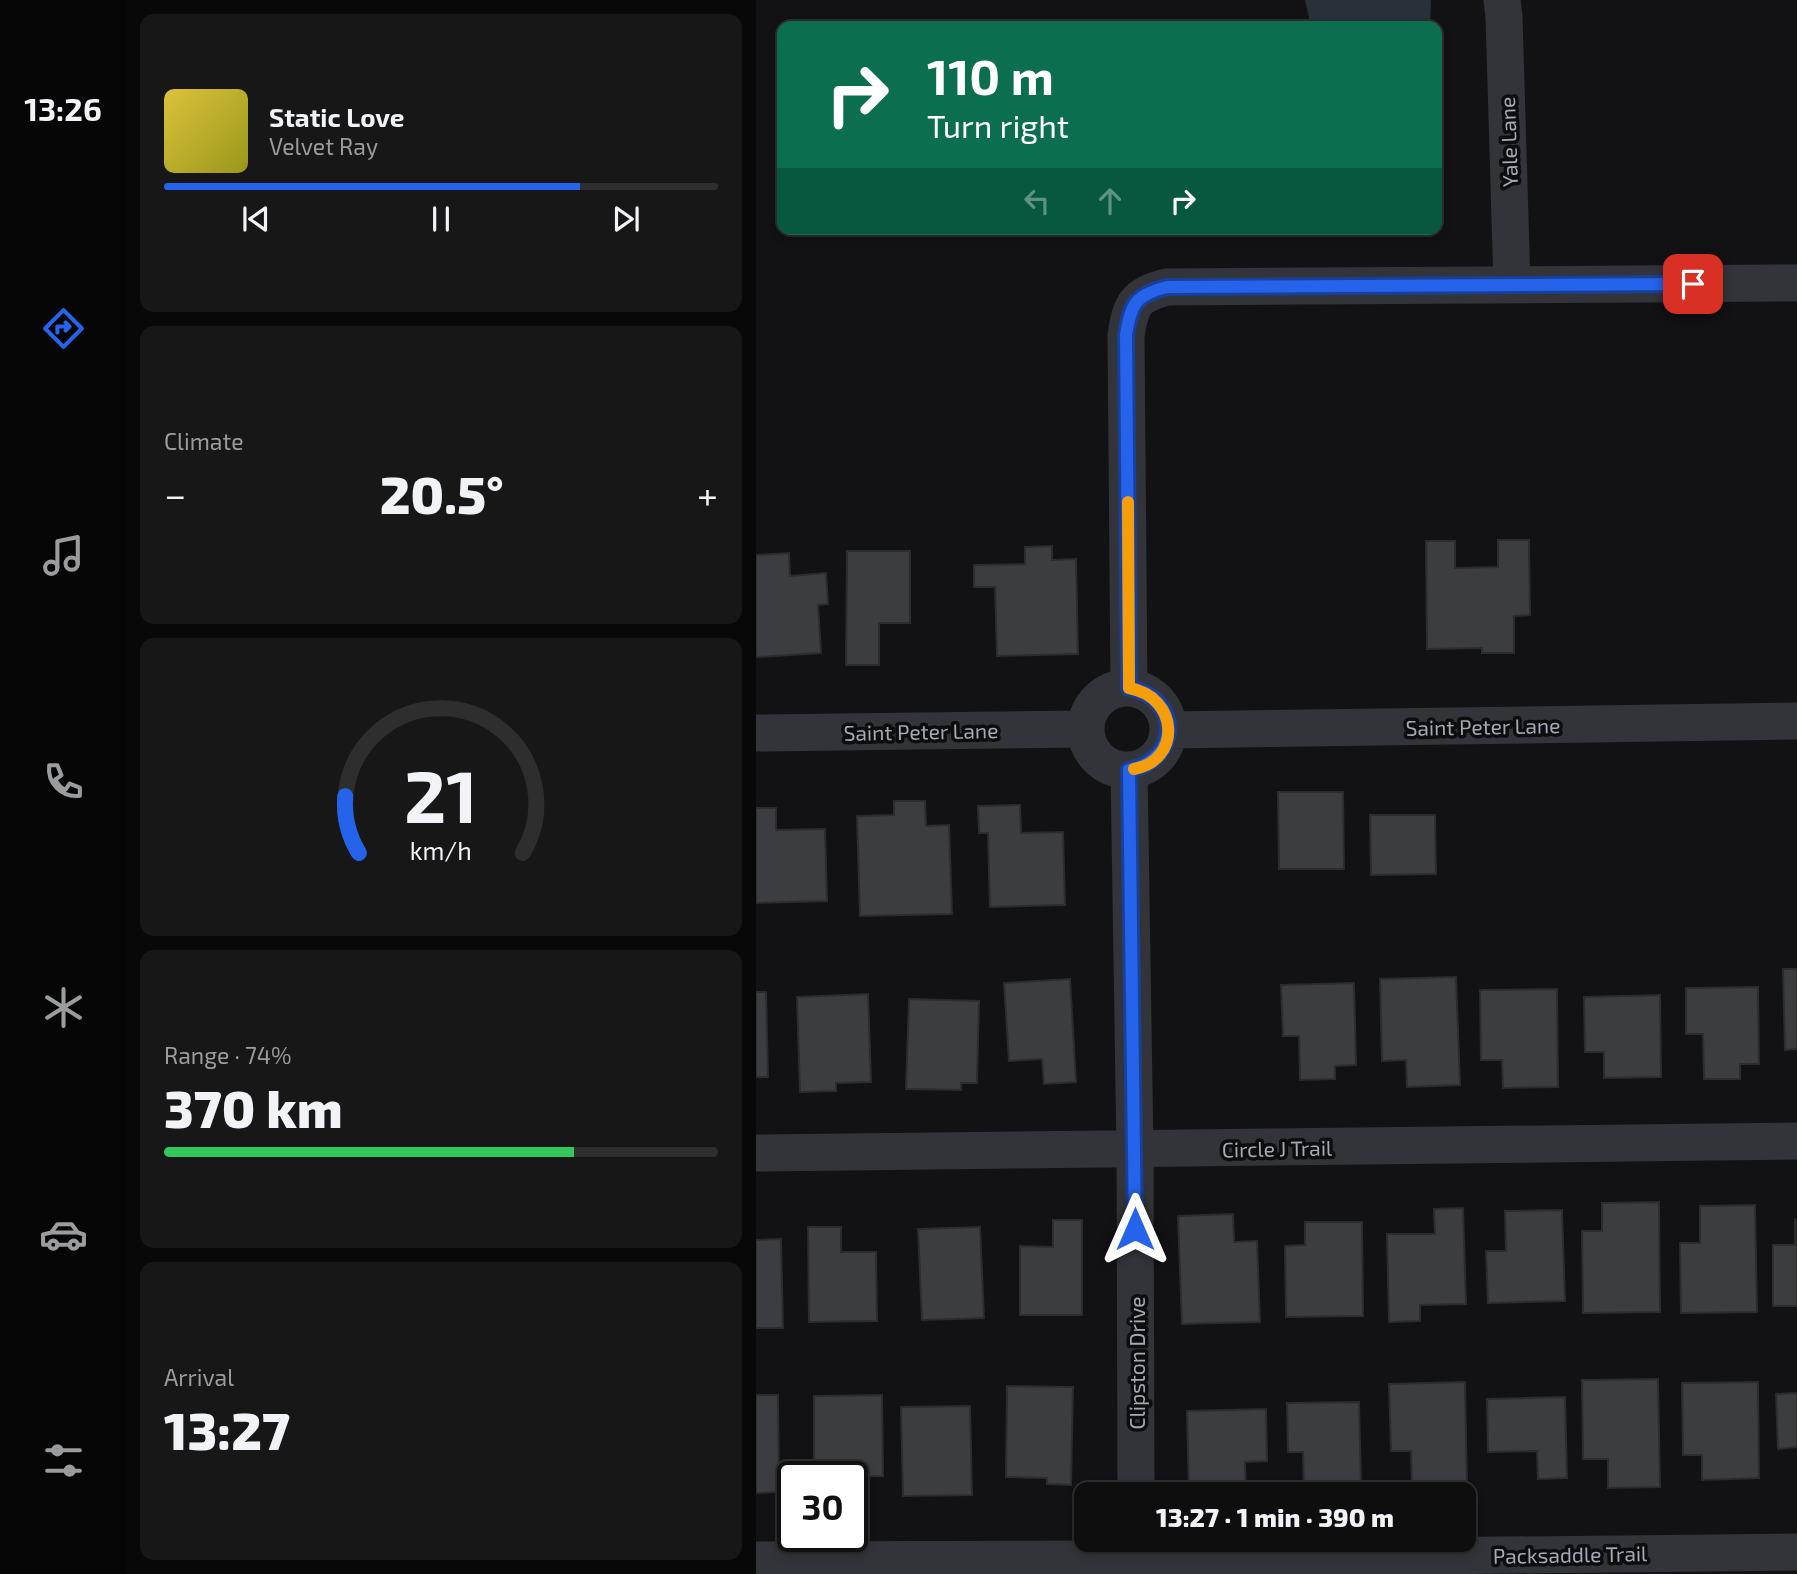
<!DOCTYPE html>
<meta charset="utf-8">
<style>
body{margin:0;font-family:"Exo 2",sans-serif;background:#171718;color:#f1f3f6;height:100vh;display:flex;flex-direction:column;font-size:26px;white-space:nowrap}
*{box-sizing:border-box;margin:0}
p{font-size:23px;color:#9b9c9e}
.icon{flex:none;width:38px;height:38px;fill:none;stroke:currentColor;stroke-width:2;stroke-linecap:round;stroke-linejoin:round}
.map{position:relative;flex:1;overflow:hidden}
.drawer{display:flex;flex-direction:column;gap:14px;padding:14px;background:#080808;width:630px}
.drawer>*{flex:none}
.top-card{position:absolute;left:21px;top:21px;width:665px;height:214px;border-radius:14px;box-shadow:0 4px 10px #0003,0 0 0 2px #2e2e2f;background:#0b6e4f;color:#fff;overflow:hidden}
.speed{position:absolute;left:21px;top:1461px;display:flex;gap:14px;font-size:35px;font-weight:700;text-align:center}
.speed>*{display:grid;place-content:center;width:91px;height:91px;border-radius:50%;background:#0e0e0f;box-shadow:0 4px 10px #0003,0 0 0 2px #2e2e2f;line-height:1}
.speed .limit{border:4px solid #111;border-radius:10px;background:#fff;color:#111}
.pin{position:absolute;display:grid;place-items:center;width:60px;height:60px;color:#fff;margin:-30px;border-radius:14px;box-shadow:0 4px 10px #0006}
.me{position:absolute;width:77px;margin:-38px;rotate:0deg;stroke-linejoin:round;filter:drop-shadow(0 0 5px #0008)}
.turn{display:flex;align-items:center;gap:24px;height:147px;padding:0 35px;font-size:32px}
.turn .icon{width:91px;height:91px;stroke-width:2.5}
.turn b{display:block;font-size:49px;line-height:60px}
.lanes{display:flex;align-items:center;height:66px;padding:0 35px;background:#0003;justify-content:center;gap:35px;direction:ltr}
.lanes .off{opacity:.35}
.big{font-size:52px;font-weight:800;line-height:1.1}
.drawer .card{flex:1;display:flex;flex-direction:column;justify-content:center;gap:10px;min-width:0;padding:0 24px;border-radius:14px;background:#171718}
.drawer .dial{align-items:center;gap:0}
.dial svg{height:182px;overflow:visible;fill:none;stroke:#2e2e2f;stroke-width:7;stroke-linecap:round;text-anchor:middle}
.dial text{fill:#f1f3f6;stroke:none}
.song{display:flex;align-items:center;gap:21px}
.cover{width:84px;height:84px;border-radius:10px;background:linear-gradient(135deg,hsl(50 70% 55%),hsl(60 70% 35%))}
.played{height:7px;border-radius:4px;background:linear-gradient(90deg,#2563eb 75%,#2e2e2f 75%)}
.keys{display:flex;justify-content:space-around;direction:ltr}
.heat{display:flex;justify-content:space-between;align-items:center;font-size:38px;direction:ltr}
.charge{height:10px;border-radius:5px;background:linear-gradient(90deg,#34c759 74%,#2e2e2f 0)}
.trip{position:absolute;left:318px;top:1482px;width:402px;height:70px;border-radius:14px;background:#0e0e0f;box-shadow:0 4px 10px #0003,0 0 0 2px #2e2e2f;font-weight:800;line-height:70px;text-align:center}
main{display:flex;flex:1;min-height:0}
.tab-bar{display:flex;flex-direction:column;width:126px;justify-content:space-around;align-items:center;background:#060606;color:#9b9c9e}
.tab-bar .icon{width:49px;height:49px}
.tab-bar .active{color:#2563eb}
.tab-bar b{font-size:32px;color:#f1f3f6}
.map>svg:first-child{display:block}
.water{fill:#283138}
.building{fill:#3c3d41;stroke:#2c2c30;stroke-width:2}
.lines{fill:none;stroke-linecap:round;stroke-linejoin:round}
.minor{stroke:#333439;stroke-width:37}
.route-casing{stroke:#184099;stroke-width:18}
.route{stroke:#2563eb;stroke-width:12}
.slow{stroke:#f59e0b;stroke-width:12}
.labels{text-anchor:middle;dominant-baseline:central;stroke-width:7;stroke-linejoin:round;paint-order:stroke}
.street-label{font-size:21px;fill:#a3a9b5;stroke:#0d0d0f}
</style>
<main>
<nav class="tab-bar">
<b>13:26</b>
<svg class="icon active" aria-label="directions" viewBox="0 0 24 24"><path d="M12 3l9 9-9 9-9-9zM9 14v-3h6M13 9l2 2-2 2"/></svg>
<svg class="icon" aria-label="music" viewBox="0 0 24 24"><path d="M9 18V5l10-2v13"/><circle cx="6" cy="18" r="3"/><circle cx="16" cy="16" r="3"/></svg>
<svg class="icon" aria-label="phone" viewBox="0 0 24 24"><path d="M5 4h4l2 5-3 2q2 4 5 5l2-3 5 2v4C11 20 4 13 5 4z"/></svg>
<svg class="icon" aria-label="climate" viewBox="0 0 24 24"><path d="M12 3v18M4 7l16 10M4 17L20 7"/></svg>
<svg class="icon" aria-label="car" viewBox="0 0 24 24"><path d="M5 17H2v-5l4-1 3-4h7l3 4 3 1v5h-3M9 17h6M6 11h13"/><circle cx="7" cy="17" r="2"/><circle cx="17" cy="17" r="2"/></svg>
<svg class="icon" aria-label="filters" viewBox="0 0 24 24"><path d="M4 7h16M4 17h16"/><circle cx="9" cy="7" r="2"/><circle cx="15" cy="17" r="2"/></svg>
</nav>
<section class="drawer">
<div class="card">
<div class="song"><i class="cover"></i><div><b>Static Love</b><p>Velvet Ray</p></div></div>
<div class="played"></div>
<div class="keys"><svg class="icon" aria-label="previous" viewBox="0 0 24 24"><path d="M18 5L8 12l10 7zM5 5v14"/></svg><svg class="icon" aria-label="pause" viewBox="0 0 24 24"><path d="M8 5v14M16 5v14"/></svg><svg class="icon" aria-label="next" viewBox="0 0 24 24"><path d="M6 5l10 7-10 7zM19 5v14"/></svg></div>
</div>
<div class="card"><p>Climate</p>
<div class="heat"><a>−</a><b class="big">20.5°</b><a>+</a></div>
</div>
<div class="card dial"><svg viewBox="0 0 100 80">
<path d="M14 69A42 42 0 1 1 86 69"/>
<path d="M14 69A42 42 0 0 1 8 44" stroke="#2563eb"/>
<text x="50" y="56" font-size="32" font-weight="700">21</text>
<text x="50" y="72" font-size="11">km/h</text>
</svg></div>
<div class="card"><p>Range · 74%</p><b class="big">370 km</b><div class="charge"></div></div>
<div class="card"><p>Arrival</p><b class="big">13:27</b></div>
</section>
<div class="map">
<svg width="1041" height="1574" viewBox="0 0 1041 1574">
<rect width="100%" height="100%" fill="#121214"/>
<path class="water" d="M 549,0 L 675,0 L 674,26 L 555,26 Z"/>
<path class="building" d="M 742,540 L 773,540 L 774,615 L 758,616 L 758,653 L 726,653 L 726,648 L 671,649 L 670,541 L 699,541 L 699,568 L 742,567 Z
M 296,546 L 296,560 L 320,559 L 322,654 L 241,656 L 239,587 L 218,587 L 218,565 L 269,564 L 269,547 Z
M 91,551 L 154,551 L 154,623 L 123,623 L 123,665 L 90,665 Z
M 33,553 L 34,576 L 70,573 L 72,604 L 62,605 L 65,653 L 0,657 L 0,555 Z
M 522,792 L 587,792 L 588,869 L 523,869 Z
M 138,801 L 169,801 L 170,826 L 193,825 L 196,914 L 104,916 L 101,816 L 138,815 Z
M 264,805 L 265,833 L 307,832 L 309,905 L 234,907 L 232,833 L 223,833 L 222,806 Z
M 0,808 L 20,808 L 20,830 L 69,829 L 71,901 L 0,903 Z
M 614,815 L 679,815 L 680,874 L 615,875 Z
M 1027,969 L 1041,969 L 1041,1049 L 1029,1050 Z
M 700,977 L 704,1085 L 651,1087 L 650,1060 L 626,1061 L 624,979 Z
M 314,979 L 320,1082 L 288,1084 L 286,1059 L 253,1061 L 248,983 Z
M 598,983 L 600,1065 L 579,1066 L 579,1079 L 544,1080 L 543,1036 L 527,1036 L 525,985 Z
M 1002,987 L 1003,1064 L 984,1064 L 984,1079 L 948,1079 L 947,1034 L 930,1034 L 930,988 Z
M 801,989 L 802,1087 L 747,1088 L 746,1060 L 725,1060 L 724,990 Z
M 0,992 L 10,992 L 12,1077 L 0,1077 Z
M 112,994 L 115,1082 L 80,1083 L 80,1091 L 44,1092 L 41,997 Z
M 904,995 L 905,1077 L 848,1078 L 848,1052 L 829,1052 L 828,997 Z
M 153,999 L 223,1001 L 221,1083 L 205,1083 L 205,1090 L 150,1089 Z
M 903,1202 L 904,1312 L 827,1313 L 826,1231 L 846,1231 L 846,1203 Z
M 999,1205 L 1001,1312 L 925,1313 L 924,1243 L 944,1243 L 944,1206 Z
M 707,1208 L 710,1304 L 664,1305 L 664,1321 L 633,1322 L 631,1234 L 679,1234 L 678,1209 Z
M 806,1210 L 809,1301 L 732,1303 L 730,1251 L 750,1251 L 749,1211 Z
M 477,1214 L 478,1242 L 501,1241 L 504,1322 L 426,1324 L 422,1216 Z
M 297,1220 L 326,1220 L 326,1315 L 264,1315 L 264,1246 L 297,1247 Z
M 1039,1220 L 1041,1220 L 1041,1306 L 1017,1306 L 1017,1245 L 1039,1245 Z
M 549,1222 L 606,1222 L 607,1316 L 530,1317 L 529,1246 L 549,1245 Z
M 52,1227 L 85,1227 L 85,1252 L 120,1252 L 121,1321 L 53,1322 Z
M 224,1227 L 228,1318 L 166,1320 L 162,1229 Z
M 25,1239 L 27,1328 L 0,1328 L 0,1240 Z
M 902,1379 L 904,1487 L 852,1488 L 852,1459 L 827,1459 L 826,1380 Z
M 709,1382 L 711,1488 L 656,1489 L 655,1451 L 635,1451 L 633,1384 Z
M 1002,1382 L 1003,1478 L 946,1480 L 946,1455 L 927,1455 L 926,1383 Z
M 251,1386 L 317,1387 L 315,1485 L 291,1484 L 291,1478 L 250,1477 Z
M 1041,1393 L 1041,1447 L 1022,1449 L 1020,1394 Z
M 0,1395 L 22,1395 L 23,1492 L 0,1493 Z
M 126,1395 L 127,1476 L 58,1477 L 58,1396 Z
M 809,1397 L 811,1478 L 782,1479 L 781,1451 L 732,1452 L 731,1399 Z
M 603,1402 L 605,1485 L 585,1485 L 585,1494 L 548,1494 L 547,1452 L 532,1452 L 531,1403 Z
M 214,1406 L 216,1495 L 147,1496 L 145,1407 Z
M 510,1409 L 511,1461 L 489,1462 L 490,1494 L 433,1494 L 431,1411 Z"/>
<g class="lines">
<path class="minor" d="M 746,0 L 748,17 L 756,285
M330 729a41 41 0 1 1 82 0a41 41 0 1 1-82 0Z
M 373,688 L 370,335 C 375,304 379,295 411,287 L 1041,283
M 412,730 L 1041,721
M 0,733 L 329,729
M 373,770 L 379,1150 L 380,1494
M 0,1153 L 1041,1141
M 0,1560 L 381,1559 L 1041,1552"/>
</g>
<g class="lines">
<g class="route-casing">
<path id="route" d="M 379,1229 L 373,770 C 425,760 425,697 373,688 L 370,335 C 375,304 379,295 411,287 L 937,284"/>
</g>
<use href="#route" class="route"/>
<path class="slow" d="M 372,502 L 373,688 C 423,697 426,760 378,769"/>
</g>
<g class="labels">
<g class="street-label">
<text transform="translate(752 142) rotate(-92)">Yale Lane</text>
<text transform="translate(727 726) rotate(-1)">Saint Peter Lane</text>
<text transform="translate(165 731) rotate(-1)">Saint Peter Lane</text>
<text transform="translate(521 1148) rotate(-1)">Circle J Trail</text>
<text transform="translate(380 1363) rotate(-90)">Clipston Drive</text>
<text transform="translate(814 1554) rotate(-1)">Packsaddle Trail</text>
</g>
</g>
</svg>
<div class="speed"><div class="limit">30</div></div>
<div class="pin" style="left:937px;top:284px;background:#d93025"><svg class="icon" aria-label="arrive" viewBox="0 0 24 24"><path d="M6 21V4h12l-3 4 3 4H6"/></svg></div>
<svg class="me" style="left:379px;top:1229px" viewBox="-20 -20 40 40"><path d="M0-17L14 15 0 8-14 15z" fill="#2563eb" stroke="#fff" stroke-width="4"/></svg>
<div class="trip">13:27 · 1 min · 390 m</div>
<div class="top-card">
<div class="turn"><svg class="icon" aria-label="right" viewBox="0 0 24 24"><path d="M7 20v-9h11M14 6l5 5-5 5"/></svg><div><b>110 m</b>Turn right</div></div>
<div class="lanes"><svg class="icon off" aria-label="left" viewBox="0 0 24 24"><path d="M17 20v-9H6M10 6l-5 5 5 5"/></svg><svg class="icon off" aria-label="ahead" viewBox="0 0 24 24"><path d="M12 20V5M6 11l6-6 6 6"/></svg><svg class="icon" aria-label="right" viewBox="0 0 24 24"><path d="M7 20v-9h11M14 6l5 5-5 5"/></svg></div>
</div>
</div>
</main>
